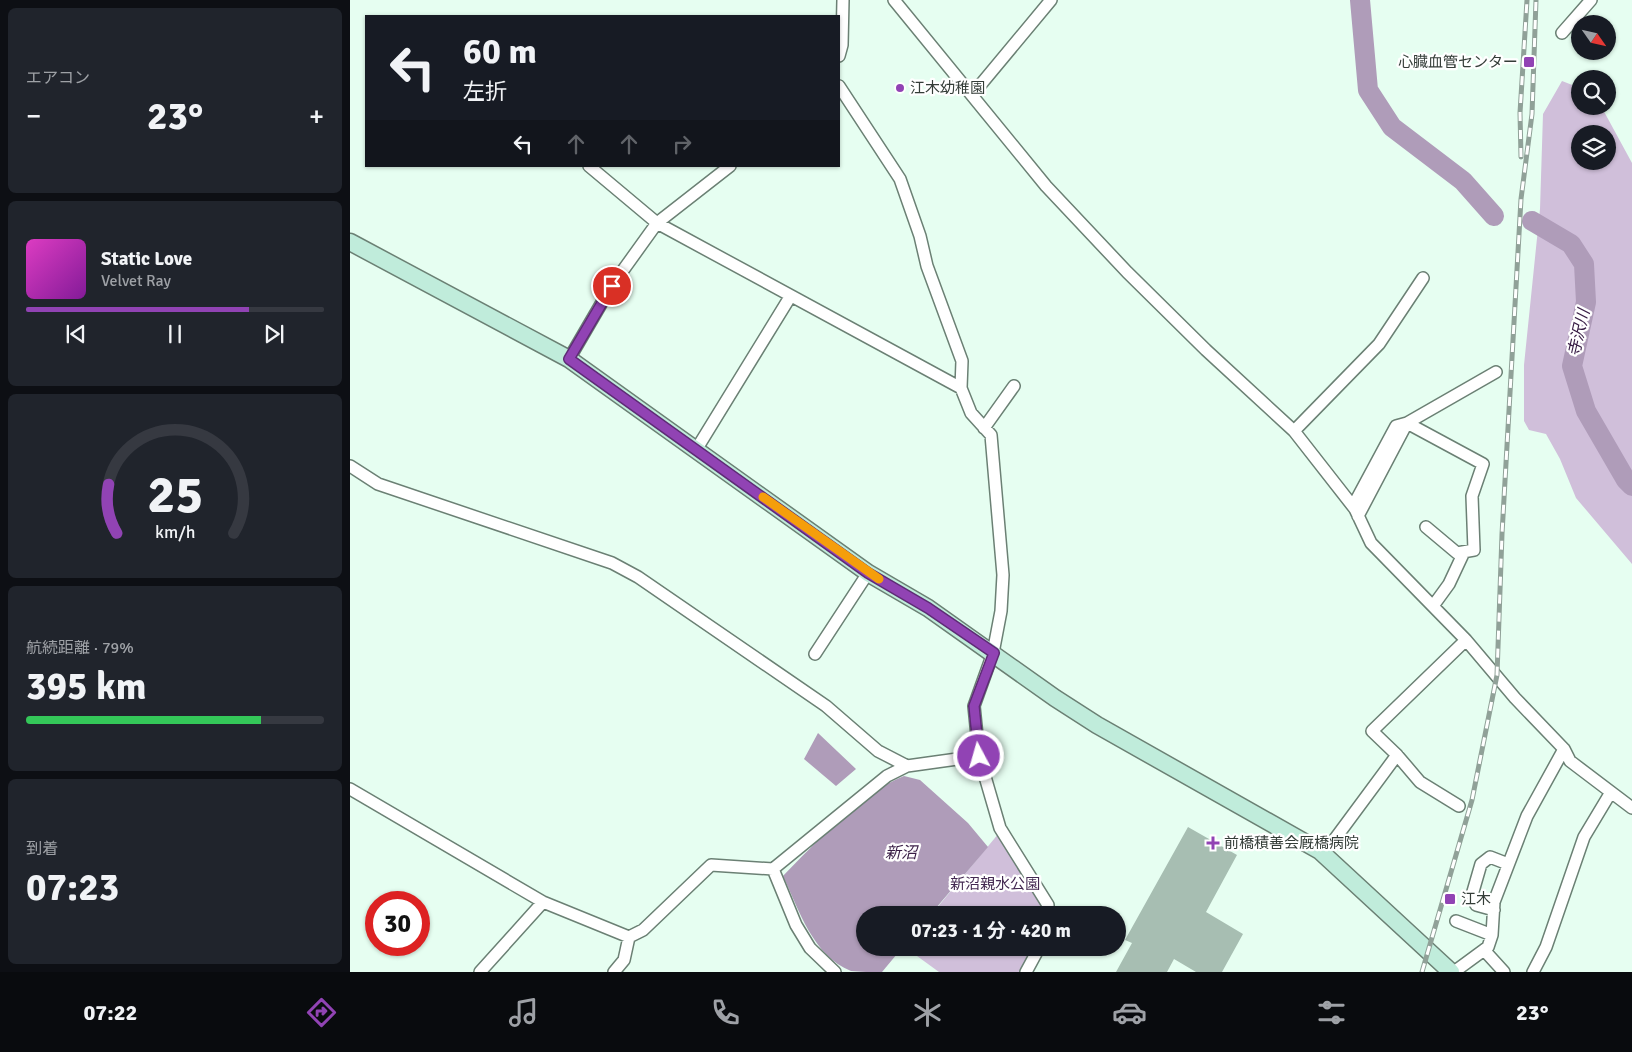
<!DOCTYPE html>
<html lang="ja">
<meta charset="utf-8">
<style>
body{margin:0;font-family:Signika,"Noto Sans JP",sans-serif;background:#20242c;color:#f1f3f6;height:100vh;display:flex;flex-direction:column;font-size:19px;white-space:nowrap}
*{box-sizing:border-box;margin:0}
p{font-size:16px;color:#9ea1a6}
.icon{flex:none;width:28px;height:28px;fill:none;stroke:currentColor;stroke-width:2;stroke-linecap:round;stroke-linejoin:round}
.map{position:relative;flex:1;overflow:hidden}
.side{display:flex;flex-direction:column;gap:8px;padding:8px;background:#0d0f14;width:350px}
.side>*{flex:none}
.guide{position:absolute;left:15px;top:15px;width:475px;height:152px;border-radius:0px;box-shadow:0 1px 4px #0004;background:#171b24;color:#f1f3f6;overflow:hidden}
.needle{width:32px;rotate:124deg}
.tools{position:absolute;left:1221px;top:15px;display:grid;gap:10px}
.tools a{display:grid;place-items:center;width:45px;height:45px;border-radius:50%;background:#171b24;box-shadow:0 1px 4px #0004;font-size:25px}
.speed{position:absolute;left:15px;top:891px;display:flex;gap:10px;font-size:25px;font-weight:700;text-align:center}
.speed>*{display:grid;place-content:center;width:65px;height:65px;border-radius:50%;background:#171b24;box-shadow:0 1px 4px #0004;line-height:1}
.speed .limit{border:8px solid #d22;background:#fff;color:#111}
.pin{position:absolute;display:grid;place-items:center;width:42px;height:42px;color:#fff;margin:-21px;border:2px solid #fff;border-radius:50%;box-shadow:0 1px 5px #0007}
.me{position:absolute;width:55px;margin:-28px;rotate:354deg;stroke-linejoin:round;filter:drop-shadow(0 0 4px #0008)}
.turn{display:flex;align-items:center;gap:18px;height:105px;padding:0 15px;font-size:22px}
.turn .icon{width:65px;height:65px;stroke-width:2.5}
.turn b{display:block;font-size:35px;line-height:42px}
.lanes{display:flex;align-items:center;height:48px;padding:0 15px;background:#0003;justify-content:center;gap:25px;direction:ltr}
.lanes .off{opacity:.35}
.big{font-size:38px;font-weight:700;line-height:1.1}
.side .widget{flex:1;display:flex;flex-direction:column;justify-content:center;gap:8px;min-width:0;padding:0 18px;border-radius:8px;background:#20242c}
.side .dial{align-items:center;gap:0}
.dial svg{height:130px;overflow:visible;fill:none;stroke:#363941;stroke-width:7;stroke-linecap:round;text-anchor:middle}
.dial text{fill:#f1f3f6;stroke:none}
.song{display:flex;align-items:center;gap:15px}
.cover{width:60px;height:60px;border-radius:8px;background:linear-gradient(135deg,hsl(310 70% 55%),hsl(290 70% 35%))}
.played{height:5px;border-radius:2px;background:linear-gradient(90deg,#9143b4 75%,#363941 75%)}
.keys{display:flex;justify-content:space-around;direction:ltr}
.heat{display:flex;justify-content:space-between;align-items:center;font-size:28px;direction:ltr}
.charge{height:8px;border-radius:4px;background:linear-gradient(90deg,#34c759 79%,#363941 0)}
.trip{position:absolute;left:506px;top:906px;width:270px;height:50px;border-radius:25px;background:#171b24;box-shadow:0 1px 4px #0004;font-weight:700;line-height:50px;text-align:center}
.dock{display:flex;height:80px;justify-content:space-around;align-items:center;background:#090b0e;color:#9ea1a6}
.dock .icon{width:35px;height:35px}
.dock .on{color:#9143b4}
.dock b{font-size:22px;color:#f1f3f6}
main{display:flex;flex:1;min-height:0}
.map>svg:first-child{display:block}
.green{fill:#d0bfda;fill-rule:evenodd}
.water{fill:#af9cb9}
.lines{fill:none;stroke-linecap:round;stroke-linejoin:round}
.river{stroke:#af9cb9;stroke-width:20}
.building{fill:#a7beb2}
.street-casing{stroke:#6b8074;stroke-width:14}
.secondary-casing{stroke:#6b8074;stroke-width:19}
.street{stroke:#fff;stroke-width:11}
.secondary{stroke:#c0ecdb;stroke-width:16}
.rail-casing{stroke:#90a198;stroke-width:5}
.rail{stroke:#fff;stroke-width:3;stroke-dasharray:9;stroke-linecap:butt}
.route-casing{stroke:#5e2c75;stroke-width:12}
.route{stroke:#9143b4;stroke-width:9}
.slow{stroke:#f59e0b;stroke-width:9}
.poi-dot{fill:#9143b4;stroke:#fff;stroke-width:2}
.labels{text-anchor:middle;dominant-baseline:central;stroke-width:4.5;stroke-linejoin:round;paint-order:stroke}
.poi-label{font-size:15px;fill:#343d38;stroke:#fff;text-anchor:start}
.park-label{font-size:15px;fill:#442952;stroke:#fff}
.water-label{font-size:16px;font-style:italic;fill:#371c44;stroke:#fff}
</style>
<main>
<section class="side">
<div class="widget"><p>エアコン</p>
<div class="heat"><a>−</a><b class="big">23°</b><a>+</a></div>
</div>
<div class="widget">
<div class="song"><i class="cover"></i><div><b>Static Love</b><p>Velvet Ray</p></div></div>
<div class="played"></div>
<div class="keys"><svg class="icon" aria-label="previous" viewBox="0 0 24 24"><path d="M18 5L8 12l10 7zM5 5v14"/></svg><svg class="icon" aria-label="pause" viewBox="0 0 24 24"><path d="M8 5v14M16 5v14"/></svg><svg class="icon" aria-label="next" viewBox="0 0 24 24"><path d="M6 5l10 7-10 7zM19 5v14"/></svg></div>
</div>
<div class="widget dial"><svg viewBox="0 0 100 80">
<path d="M14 69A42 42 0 1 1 86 69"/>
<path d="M14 69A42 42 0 0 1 9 39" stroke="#9143b4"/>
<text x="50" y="56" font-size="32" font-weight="700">25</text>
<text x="50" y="72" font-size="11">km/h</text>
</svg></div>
<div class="widget"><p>航続距離 · 79%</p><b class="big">395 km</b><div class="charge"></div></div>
<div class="widget"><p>到着</p><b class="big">07:23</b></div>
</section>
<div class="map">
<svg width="1282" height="972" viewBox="0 0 1282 972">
<rect width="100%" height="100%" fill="#e6fef1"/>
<path class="green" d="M 1212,81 L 1230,88 L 1230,106 L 1251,106 L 1282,163 L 1282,564 L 1226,498 L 1210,459 L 1196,434 L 1179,430 L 1174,421 L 1174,365 L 1190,209 L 1193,114 ZM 1230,134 L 1258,134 L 1258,161 L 1230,161 Z
M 649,833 L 695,906 L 694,915 L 581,915 Z
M 556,948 L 684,948 L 669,972 L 589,972 Z"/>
<path class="water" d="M 468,733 L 506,769 L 486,786 L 454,759 Z
M 554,776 L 570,780 L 618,823 L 638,847 L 580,915 L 515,915 L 515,948 L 552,948 L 532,972 C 523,972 509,972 501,971 C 463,956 449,910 433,876 C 463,845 515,791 554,776 Z"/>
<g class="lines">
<path class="river" d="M 1010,0 L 1018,90 L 1042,127 L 1113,181 L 1144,216
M 1182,221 L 1221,244 L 1234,264 L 1236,302 L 1222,366 L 1236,411 L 1276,480 L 1282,486"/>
</g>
<path class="building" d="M 838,827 L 887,855 L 856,912 L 893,934 L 872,972 L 846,972 L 824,959 L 817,972 L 766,972 L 782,943 L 775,940 Z"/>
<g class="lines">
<g class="street-casing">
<path id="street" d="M 544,0 L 696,186 L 777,272 L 856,350 L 944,431 L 1005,509 L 1021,543 L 1116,640 L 1165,698 L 1214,749 L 1220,761 L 1282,808
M 1212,33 L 1241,0
M 489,56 L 492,45 L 493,0
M 489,86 L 550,179 L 570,236 L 577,266 L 612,361 L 611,388 L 621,413 L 641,435 L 653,575 L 651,611 L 643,653 L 624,706 L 629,756 L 650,828 L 698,905 L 698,915
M 622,95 L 701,0
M 239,166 L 307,223 L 611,388
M 219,359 L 261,287 L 307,223 L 380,166
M 1057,423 L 1133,464 L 1122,496 L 1124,550 L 1107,553 L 1076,527
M 634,428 L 664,386
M 944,431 L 1029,344 L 1073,278
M 346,450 L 440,297
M 0,466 L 28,484 L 262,563 L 288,577 L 476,706 L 528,751 L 557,766
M 1003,506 L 1046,426 L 1057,423 L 1146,372
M 1008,516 L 1057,423
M 1083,606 L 1099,584 L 1114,552
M 465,654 L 518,573
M 0,789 L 193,902 L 279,937 L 293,930 L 361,865 L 423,869 L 537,776 L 557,766 L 629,756
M 1109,806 L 1070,782 L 1047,755 L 1022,731 L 1116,640
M 973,855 L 1047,755
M 423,869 L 446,925 L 460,948 L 485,972
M 1144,910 L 1126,905 L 1122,895 L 1131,864 L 1140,857 L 1158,864
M 1106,921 L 1142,935
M 1134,950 L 1154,972
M 130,972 L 193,902
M 264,972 L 274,960 L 279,937
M 676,972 L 689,948
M 1104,972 L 1138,947 L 1142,935 L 1144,902 L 1177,816 L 1214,749
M 1183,972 L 1196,947 L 1234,837 L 1261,792"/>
</g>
<g class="secondary-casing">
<path id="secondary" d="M 0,242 L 219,359 L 518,573 L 578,608 L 705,698 L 747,725 L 970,851 L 1101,972"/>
</g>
<use href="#street" class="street"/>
<use href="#secondary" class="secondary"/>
<g class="rail-casing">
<path id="rail" d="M 1171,157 L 1170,113 L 1177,0
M 1072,972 L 1122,800 L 1147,675 L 1152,534 L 1171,199 L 1182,114 L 1186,0"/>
</g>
<use href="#rail" class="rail"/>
</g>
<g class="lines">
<g class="route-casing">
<path id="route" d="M 262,286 L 219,359 L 518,573 L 578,608 L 644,653 L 624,706 L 629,756"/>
</g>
<use href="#route" class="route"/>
<path class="slow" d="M 413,497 L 529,579"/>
</g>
<g class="poi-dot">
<rect x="1173" y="56" width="12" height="12" rx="2.5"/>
<circle cx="550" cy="88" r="5"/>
<path d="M860.5 835.5h5v5h5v5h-5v5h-5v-5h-5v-5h5z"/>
<rect x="1094" y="893" width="12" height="12" rx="2.5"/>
</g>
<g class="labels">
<g class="poi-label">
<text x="1168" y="62" text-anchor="end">心臓血管センター</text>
<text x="560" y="88">江木幼稚園</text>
<text x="874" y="843">前橋積善会厩橋病院</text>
<text x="1111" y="899">江木</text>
</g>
<g class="park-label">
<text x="645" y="884">新沼親水公園</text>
</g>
<g class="water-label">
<text transform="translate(1229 333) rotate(-77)">寺沢川</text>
<text x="551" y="853">新沼</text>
</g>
</g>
</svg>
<div class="tools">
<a><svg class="needle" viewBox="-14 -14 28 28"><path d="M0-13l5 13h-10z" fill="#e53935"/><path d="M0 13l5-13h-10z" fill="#9ea1a6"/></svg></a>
<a><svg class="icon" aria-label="search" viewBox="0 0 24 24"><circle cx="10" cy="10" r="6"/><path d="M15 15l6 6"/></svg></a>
<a><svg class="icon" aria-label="layers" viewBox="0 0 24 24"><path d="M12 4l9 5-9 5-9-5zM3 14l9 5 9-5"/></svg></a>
</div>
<div class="speed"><div class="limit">30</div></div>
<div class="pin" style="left:262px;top:286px;background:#d93025"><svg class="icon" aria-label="arrive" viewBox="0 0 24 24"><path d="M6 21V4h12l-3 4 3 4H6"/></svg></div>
<svg class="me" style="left:629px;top:756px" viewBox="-20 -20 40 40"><circle r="17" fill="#9143b4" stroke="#fff" stroke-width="3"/><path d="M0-11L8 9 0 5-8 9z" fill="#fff"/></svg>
<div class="trip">07:23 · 1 分 · 420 m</div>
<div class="guide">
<div class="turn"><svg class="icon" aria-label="left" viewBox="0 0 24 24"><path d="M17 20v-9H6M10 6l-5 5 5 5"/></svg><div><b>60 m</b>左折</div></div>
<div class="lanes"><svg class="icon" aria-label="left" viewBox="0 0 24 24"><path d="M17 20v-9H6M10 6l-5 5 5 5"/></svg><svg class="icon off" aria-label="ahead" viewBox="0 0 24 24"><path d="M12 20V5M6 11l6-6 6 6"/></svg><svg class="icon off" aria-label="ahead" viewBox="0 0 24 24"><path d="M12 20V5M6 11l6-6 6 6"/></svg><svg class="icon off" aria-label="right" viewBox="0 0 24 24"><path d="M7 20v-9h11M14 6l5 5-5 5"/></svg></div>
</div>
</div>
</main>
<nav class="dock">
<b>07:22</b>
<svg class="icon on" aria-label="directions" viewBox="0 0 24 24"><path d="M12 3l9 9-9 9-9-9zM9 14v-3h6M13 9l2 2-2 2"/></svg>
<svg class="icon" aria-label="music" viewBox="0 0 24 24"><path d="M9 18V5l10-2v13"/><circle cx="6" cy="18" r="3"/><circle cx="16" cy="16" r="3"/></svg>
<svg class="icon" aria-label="phone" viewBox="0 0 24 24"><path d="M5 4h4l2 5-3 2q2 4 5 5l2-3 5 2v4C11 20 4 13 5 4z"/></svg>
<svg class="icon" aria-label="climate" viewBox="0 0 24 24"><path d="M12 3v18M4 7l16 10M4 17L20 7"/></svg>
<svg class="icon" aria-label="car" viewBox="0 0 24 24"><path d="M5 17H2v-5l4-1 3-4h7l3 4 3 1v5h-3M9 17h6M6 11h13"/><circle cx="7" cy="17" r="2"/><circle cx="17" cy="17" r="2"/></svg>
<svg class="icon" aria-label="filters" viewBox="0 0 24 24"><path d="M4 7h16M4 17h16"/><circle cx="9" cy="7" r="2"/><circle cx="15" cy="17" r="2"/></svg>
<b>23°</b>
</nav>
